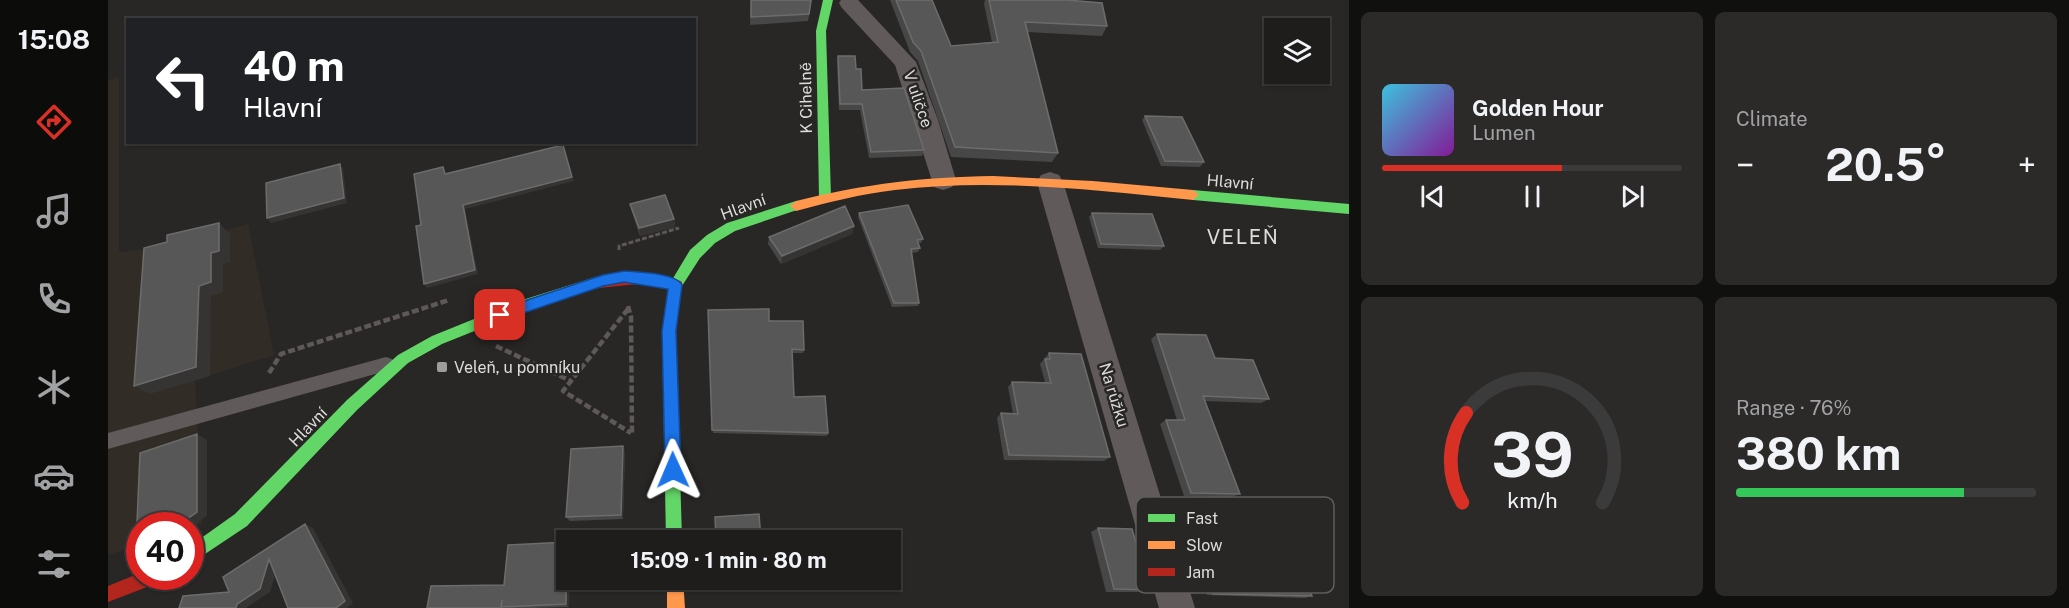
<!DOCTYPE html>
<meta charset="utf-8">
<style>
body{margin:0;font-family:"Public Sans",sans-serif;background:#2b2a29;color:#f1f3f6;height:100vh;display:flex;flex-direction:column;font-size:22px;white-space:nowrap}
*{box-sizing:border-box;margin:0}
p{font-size:20px;color:#a1a2a3}
.icon{flex:none;width:33px;height:33px;fill:none;stroke:currentColor;stroke-width:2;stroke-linecap:round;stroke-linejoin:round}
.map{position:relative;flex:1;overflow:hidden}
.sheet{display:flex;flex-direction:column;gap:12px;padding:12px;background:#10100f;width:720px}
.sheet>*{flex:none}
.guide{position:absolute;left:18px;top:18px;width:570px;height:126px;border-radius:0px;box-shadow:0 2px 4px #0004,0 0 0 2px #3c3b3b;background:#202124;color:#fff;overflow:hidden}
.buttons{position:absolute;left:1156px;top:18px;display:grid;gap:12px}
.buttons a{display:grid;place-items:center;width:66px;height:66px;border-radius:0px;background:#1e1d1c;box-shadow:0 2px 4px #0004,0 0 0 2px #3c3b3b;font-size:30px}
.speed{position:absolute;left:18px;top:512px;display:flex;gap:12px;font-size:30px;font-weight:700;text-align:center}
.speed>*{display:grid;place-content:center;width:78px;height:78px;border-radius:50%;background:#1e1d1c;box-shadow:0 2px 4px #0004,0 0 0 2px #3c3b3b;line-height:1}
.speed .limit{border:9px solid #d22;background:#fff;color:#111}
.pin{position:absolute;display:grid;place-items:center;width:51px;height:51px;color:#fff;margin:-26px;border-radius:12px;box-shadow:0 3px 9px #0006}
.me{position:absolute;width:66px;margin:-33px;rotate:359deg;stroke-linejoin:round;filter:drop-shadow(0 0 4px #0008)}
.turn{display:flex;align-items:center;gap:21px;height:126px;padding:0 18px;font-size:27px}
.turn .icon{width:78px;height:78px;stroke-width:2.5}
.turn b{display:block;font-size:42px;line-height:51px}
.big{font-size:45px;font-weight:700;line-height:1.1}
.sheet .tile{flex:1;display:flex;flex-direction:column;justify-content:center;gap:9px;min-width:0;padding:0 21px;border-radius:9px;background:#2b2a29}
.sheet .dial{align-items:center;gap:0}
.dial svg{height:156px;overflow:visible;fill:none;stroke:#3c3b3b;stroke-width:7;stroke-linecap:round;text-anchor:middle}
.dial text{fill:#f1f3f6;stroke:none}
.song{display:flex;align-items:center;gap:18px}
.cover{width:72px;height:72px;border-radius:9px;background:linear-gradient(135deg,hsl(190 70% 55%),hsl(290 70% 35%))}
.played{height:6px;border-radius:3px;background:linear-gradient(90deg,#d93025 60%,#3c3b3b 60%)}
.keys{display:flex;justify-content:space-around;direction:ltr}
.heat{display:flex;justify-content:space-between;align-items:center;font-size:33px;direction:ltr}
.charge{height:9px;border-radius:4px;background:linear-gradient(90deg,#34c759 76%,#3c3b3b 0)}
.sheet .tiles{flex:1;display:grid;gap:12px;grid-template-columns:repeat(2,1fr)}
.trip{position:absolute;left:448px;top:530px;width:345px;height:60px;border-radius:0px;background:#1e1d1c;box-shadow:0 2px 4px #0004,0 0 0 2px #3c3b3b;font-weight:700;line-height:60px;text-align:center}
main{display:flex;flex:1;min-height:0}
.tab-bar{display:flex;flex-direction:column;width:108px;justify-content:space-around;align-items:center;background:#0c0c0b;color:#a1a2a3}
.tab-bar .icon{width:42px;height:42px}
.tab-bar .active{color:#d93025}
.tab-bar b{font-size:27px;color:#f1f3f6}
.map>svg:first-child{display:block}
.built{fill:#322c26}
.lines{fill:none;stroke-linecap:round;stroke-linejoin:round}
.path-far1{stroke:#5e5958;stroke-width:3;stroke-dasharray:5 2;stroke-linecap:butt}
.path{stroke:#5e5958;stroke-width:4.5;stroke-dasharray:7 3;stroke-linecap:butt}
.lane{fill:#615a5a;fill-rule:evenodd}
.street{fill:#615a5a;fill-rule:evenodd}
.fast{fill:#63d668;fill-rule:evenodd}
.slow{fill:#ff974d;fill-rule:evenodd}
.jam{fill:#b3261e;fill-rule:evenodd}
.wall{fill:#484747}
.shaded-wall{fill:#353433}
.building{fill:#585757;stroke:#6d6c6c;stroke-width:1.5}
.route{fill:#1a73e8;stroke:#114b97;stroke-width:1.5}
.poi-dot{fill:#9e9d9c;stroke:#292725;stroke-width:2}
.labels{text-anchor:middle;dominant-baseline:central;stroke-width:5;stroke-linejoin:round;paint-order:stroke}
.street-label{font-size:16px;fill:#dedddb;stroke:#292725}
.poi-label{font-size:16px;fill:#dedddb;stroke:#292725;text-anchor:start}
.quarter-label{font-size:20px;letter-spacing:1.5px;fill:#dedddb;stroke:#292725}
.key{fill:#292725;stroke:#5f5e5c;stroke-width:1.5}
.key-label{font-size:16px;fill:#dedddb}
</style>
<main>
<nav class="tab-bar">
<b>15:08</b>
<svg class="icon active" aria-label="directions" viewBox="0 0 24 24"><path d="M12 3l9 9-9 9-9-9zM9 14v-3h6M13 9l2 2-2 2"/></svg>
<svg class="icon" aria-label="music" viewBox="0 0 24 24"><path d="M9 18V5l10-2v13"/><circle cx="6" cy="18" r="3"/><circle cx="16" cy="16" r="3"/></svg>
<svg class="icon" aria-label="phone" viewBox="0 0 24 24"><path d="M5 4h4l2 5-3 2q2 4 5 5l2-3 5 2v4C11 20 4 13 5 4z"/></svg>
<svg class="icon" aria-label="climate" viewBox="0 0 24 24"><path d="M12 3v18M4 7l16 10M4 17L20 7"/></svg>
<svg class="icon" aria-label="car" viewBox="0 0 24 24"><path d="M5 17H2v-5l4-1 3-4h7l3 4 3 1v5h-3M9 17h6M6 11h13"/><circle cx="7" cy="17" r="2"/><circle cx="17" cy="17" r="2"/></svg>
<svg class="icon" aria-label="filters" viewBox="0 0 24 24"><path d="M4 7h16M4 17h16"/><circle cx="9" cy="7" r="2"/><circle cx="15" cy="17" r="2"/></svg>
</nav>
<div class="map">
<svg width="1241" height="608" viewBox="0 0 1241 608">
<rect width="100%" height="100%" fill="#282726"/>
<path class="built" d="M 11,77 L 11,252 L 51,248 L 140,224 L 166,355 L 87,380 L 94,524 L 83,528 L 82,525 L 32,525 L 31,545 L 0,555 L 0,80 Z"/>
<g class="lines">
<path class="path-far1" d="M 511,250 L 511,246 L 571,228"/>
<path class="path" d="M 520,306 L 523,317 L 524,434
M 520,309 L 455,391 L 523,433
M 388,346 L 463,381
M 161,373 L 173,354 L 341,300"/>
<path class="lane" d="M 278,357 L 284,359 L 286,364 L 284,369 L 278,371 L 0,449 L 0,433 Z"/>
<path class="street" d="M 733,0 L 750,0 L 808,62 L 830,120 L 848,180 L 844,187 L 835,190 L 826,187 L 787,65 L 734,8 L 731,3 Z
M 942,172 L 951,175 L 955,182 L 1087,608 L 1051,608 L 929,182 L 933,175 Z"/>
<path class="fast" d="M 715,0 L 725,0 L 718,31 L 723,197 L 717,202 L 711,197 L 708,31 Z
M 1085,190 L 1241,204 L 1241,214 L 1085,200 L 1079,195 Z
M 688,201 L 694,206 L 692,209 L 627,231 L 607,243 L 592,258 L 574,286 L 568,331 L 574,540 L 558,540 L 554,331 L 561,285 L 582,250 L 599,235 L 619,223 Z
M 491,276 L 496,278 L 498,282 L 496,286 L 416,311 L 334,344 L 300,363 L 249,410 L 139,526 L 82,564 L 82,546 L 127,514 L 239,400 L 290,355 L 324,336 L 408,302 Z"/>
<path class="slow" d="M 885,176 L 985,181 L 1085,190 L 1091,195 L 1085,200 C 986,190 886,178 787,190 C 753,194 721,202 688,211 L 682,206 L 688,201 C 756,184 815,177 885,176 Z
M 559,579 L 575,579 L 577,608 L 559,608 Z"/>
<path class="jam" d="M 512,273 L 539,274 L 573,281 L 575,285 L 573,289 L 568,291 L 530,284 L 491,288 L 486,286 L 484,282 L 486,278 Z
M 32,573 L 32,576 L 54,576 L 52,582 L 0,602 L 0,586 Z"/>
</g>
<path class="wall" d="M 643,0 L 704,0 L 700,21 L 642,25 Z
M 782,0 L 824,0 L 843,46 L 884,42 L 876,4 L 877,0 L 959,0 L 999,26 L 994,36 L 919,32 L 950,153 L 944,162 L 843,157 L 810,61 L 802,52 Z
M 730,56 L 754,90 L 816,150 L 814,156 L 761,158 L 752,110 L 731,110 L 729,62 Z
M 1037,116 L 1096,162 L 1092,167 L 1053,166 L 1034,120 Z
M 522,204 L 566,219 L 567,227 L 532,236 L 524,212 Z
M 751,213 L 815,239 L 813,243 L 810,243 L 812,248 L 810,252 L 804,253 L 811,303 L 810,306 L 784,307 L 750,217 Z
M 984,213 L 1056,246 L 1052,250 L 990,248 L 981,217 Z
M 746,226 L 744,234 L 673,264 L 660,244 L 661,237 Z
M 600,310 L 696,350 L 695,353 L 684,353 L 686,397 L 720,433 L 719,436 L 605,433 Z
M 1049,334 L 1107,358 L 1161,399 L 1153,403 L 1097,401 L 1132,494 L 1124,497 L 1076,496 L 1052,424 L 1058,420 L 1069,420 L 1043,339 Z
M 941,353 L 1002,457 L 996,461 L 896,460 L 889,418 L 893,413 L 905,414 L 900,387 L 904,382 L 937,382 L 932,364 Z
M 515,446 L 517,451 L 515,519 L 462,521 L 458,517 Z
M 990,528 L 1042,590 L 1032,592 L 998,592 L 983,532 Z
M 1088,541 L 1204,596 L 1197,598 L 1099,595 L 1083,543 Z
M 400,545 L 461,607 L 426,608 L 319,608 L 396,585 Z
M 610,579 L 681,579 L 681,580 L 680,582 Z"/>
<path class="shaded-wall" d="M 232,164 L 235,169 L 239,203 L 163,223 L 159,218 Z
M 464,177 L 466,181 L 357,209 L 370,274 L 319,288 L 316,284 L 355,205 Z
M 566,219 L 567,227 L 532,236 L 531,228 Z
M 111,223 L 122,234 L 122,262 L 115,264 L 115,292 L 103,296 L 102,376 L 42,394 L 26,386 L 91,286 L 103,253 Z
M 746,226 L 744,234 L 673,264 L 674,256 Z
M 89,434 L 99,440 L 99,516 L 82,528 L 82,525 L 70,525 Z
M 515,446 L 517,451 L 515,519 L 513,515 Z
M 197,524 L 205,528 L 245,603 L 239,608 L 228,608 Z
M 161,559 L 171,562 L 162,592 L 139,607 L 139,608 L 128,608 L 129,604 Z
M 459,579 L 462,579 L 461,607 L 458,604 Z"/>
<path class="building" d="M 643,0 L 703,0 L 701,14 L 643,17 Z
M 788,0 L 824,0 L 843,46 L 890,42 L 881,0 L 959,0 L 994,3 L 999,26 L 917,22 L 950,153 L 847,147 L 813,51 L 805,42 Z
M 730,56 L 747,56 L 748,69 L 753,69 L 754,90 L 796,88 L 816,150 L 763,152 L 754,104 L 732,104 Z
M 1037,116 L 1074,117 L 1096,162 L 1057,161 Z
M 455,145 L 464,177 L 355,205 L 367,270 L 316,284 L 308,226 L 313,225 L 306,174 L 335,167 L 337,174 Z
M 232,164 L 236,198 L 159,218 L 158,183 Z
M 557,195 L 566,219 L 531,228 L 522,204 Z
M 800,205 L 815,239 L 809,240 L 812,248 L 803,249 L 811,303 L 786,303 L 751,213 Z
M 737,206 L 746,226 L 674,256 L 661,237 Z
M 984,213 L 1044,214 L 1056,246 L 993,244 Z
M 111,223 L 111,251 L 103,253 L 103,282 L 91,286 L 88,367 L 26,386 L 36,248 L 59,242 L 59,235 Z
M 661,309 L 661,321 L 695,321 L 696,350 L 684,349 L 686,397 L 717,396 L 720,433 L 604,430 L 600,310 Z
M 1049,334 L 1098,335 L 1107,358 L 1145,360 L 1161,399 L 1095,396 L 1132,494 L 1083,493 L 1058,420 L 1077,420 Z
M 941,353 L 973,354 L 1002,457 L 901,455 L 893,413 L 910,414 L 904,382 L 943,383 L 937,359 L 942,359 Z
M 89,434 L 89,512 L 70,525 L 32,525 L 32,544 L 28,546 L 32,453 Z
M 515,446 L 513,515 L 458,517 L 463,449 Z
M 651,514 L 653,540 L 608,540 L 607,517 Z
M 197,524 L 237,601 L 228,608 L 180,608 L 161,559 L 152,589 L 129,604 L 128,608 L 71,608 L 75,596 L 121,592 L 115,577 Z
M 990,528 L 1024,529 L 1042,590 L 1006,589 Z
M 1088,541 L 1133,541 L 1138,555 L 1190,558 L 1204,596 L 1105,594 Z
M 459,542 L 458,604 L 393,607 L 394,600 L 393,608 L 319,608 L 323,586 L 396,585 L 400,545 Z
M 643,579 L 681,579 L 681,580 Z"/>
<path class="route" d="M 516,271 C 529,272 568,273 574,285 L 568,331 L 573,470 L 570,476 L 565,478 L 559,476 L 557,470 L 554,331 L 560,289 L 516,282 L 495,286 L 392,321 L 387,319 L 385,315 L 387,310 L 392,309 L 495,275 Z"/>
<rect class="poi-dot" x="328" y="361" width="12" height="12" rx="3"/>
<g class="labels">
<g class="street-label">
<text transform="translate(698 98) rotate(-91)">K Cihelně</text>
<text transform="translate(810 99) rotate(71)">V uličce</text>
<text transform="translate(1122 182) rotate(5)">Hlavní</text>
<text transform="translate(635 207) rotate(-20)">Hlavní</text>
<text transform="translate(1006 395) rotate(73)">Na růžku</text>
<text transform="translate(200 427) rotate(-46)">Hlavní</text>
</g>
<g class="poi-label">
<text x="346" y="367">Veleň, u pomníku</text>
</g>
<g class="quarter-label">
<text x="1135" y="237">VELEŇ</text>
</g>
</g>
<rect x="1028" y="497" width="198" height="96" rx="9" class="key"/>
<rect x="1040" y="514" width="27" height="8" fill="#63d668"/>
<rect x="1040" y="541" width="27" height="8" fill="#ff974d"/>
<rect x="1040" y="568" width="27" height="8" fill="#b3261e"/>
<g class="key-label">
<text x="1078" y="524">Fast</text>
<text x="1078" y="551">Slow</text>
<text x="1078" y="578">Jam</text>
</g>
</svg>
<div class="buttons">
<a><svg class="icon" aria-label="layers" viewBox="0 0 24 24"><path d="M12 4l9 5-9 5-9-5zM3 14l9 5 9-5"/></svg></a>
</div>
<div class="speed"><div class="limit">40</div></div>
<div class="pin" style="left:392px;top:315px;background:#d93025"><svg class="icon" aria-label="arrive" viewBox="0 0 24 24"><path d="M6 21V4h12l-3 4 3 4H6"/></svg></div>
<svg class="me" style="left:565px;top:470px" viewBox="-20 -20 40 40"><path d="M0-17L14 15 0 8-14 15z" fill="#1a73e8" stroke="#fff" stroke-width="4"/></svg>
<div class="trip">15:09 · 1 min · 80 m</div>
<div class="guide">
<div class="turn"><svg class="icon" aria-label="left" viewBox="0 0 24 24"><path d="M17 20v-9H6M10 6l-5 5 5 5"/></svg><div><b>40 m</b>Hlavní</div></div>
</div>
</div>
<section class="sheet">
<div class="tiles">
<div class="tile">
<div class="song"><i class="cover"></i><div><b>Golden Hour</b><p>Lumen</p></div></div>
<div class="played"></div>
<div class="keys"><svg class="icon" aria-label="previous" viewBox="0 0 24 24"><path d="M18 5L8 12l10 7zM5 5v14"/></svg><svg class="icon" aria-label="pause" viewBox="0 0 24 24"><path d="M8 5v14M16 5v14"/></svg><svg class="icon" aria-label="next" viewBox="0 0 24 24"><path d="M6 5l10 7-10 7zM19 5v14"/></svg></div>
</div>
<div class="tile"><p>Climate</p>
<div class="heat"><a>−</a><b class="big">20.5°</b><a>+</a></div>
</div>
<div class="tile dial"><svg viewBox="0 0 100 80">
<path d="M14 69A42 42 0 1 1 86 69"/>
<path d="M14 69A42 42 0 0 1 16 23" stroke="#d93025"/>
<text x="50" y="56" font-size="32" font-weight="700">39</text>
<text x="50" y="72" font-size="11">km/h</text>
</svg></div>
<div class="tile"><p>Range · 76%</p><b class="big">380 km</b><div class="charge"></div></div>
</div>
</section>
</main>
